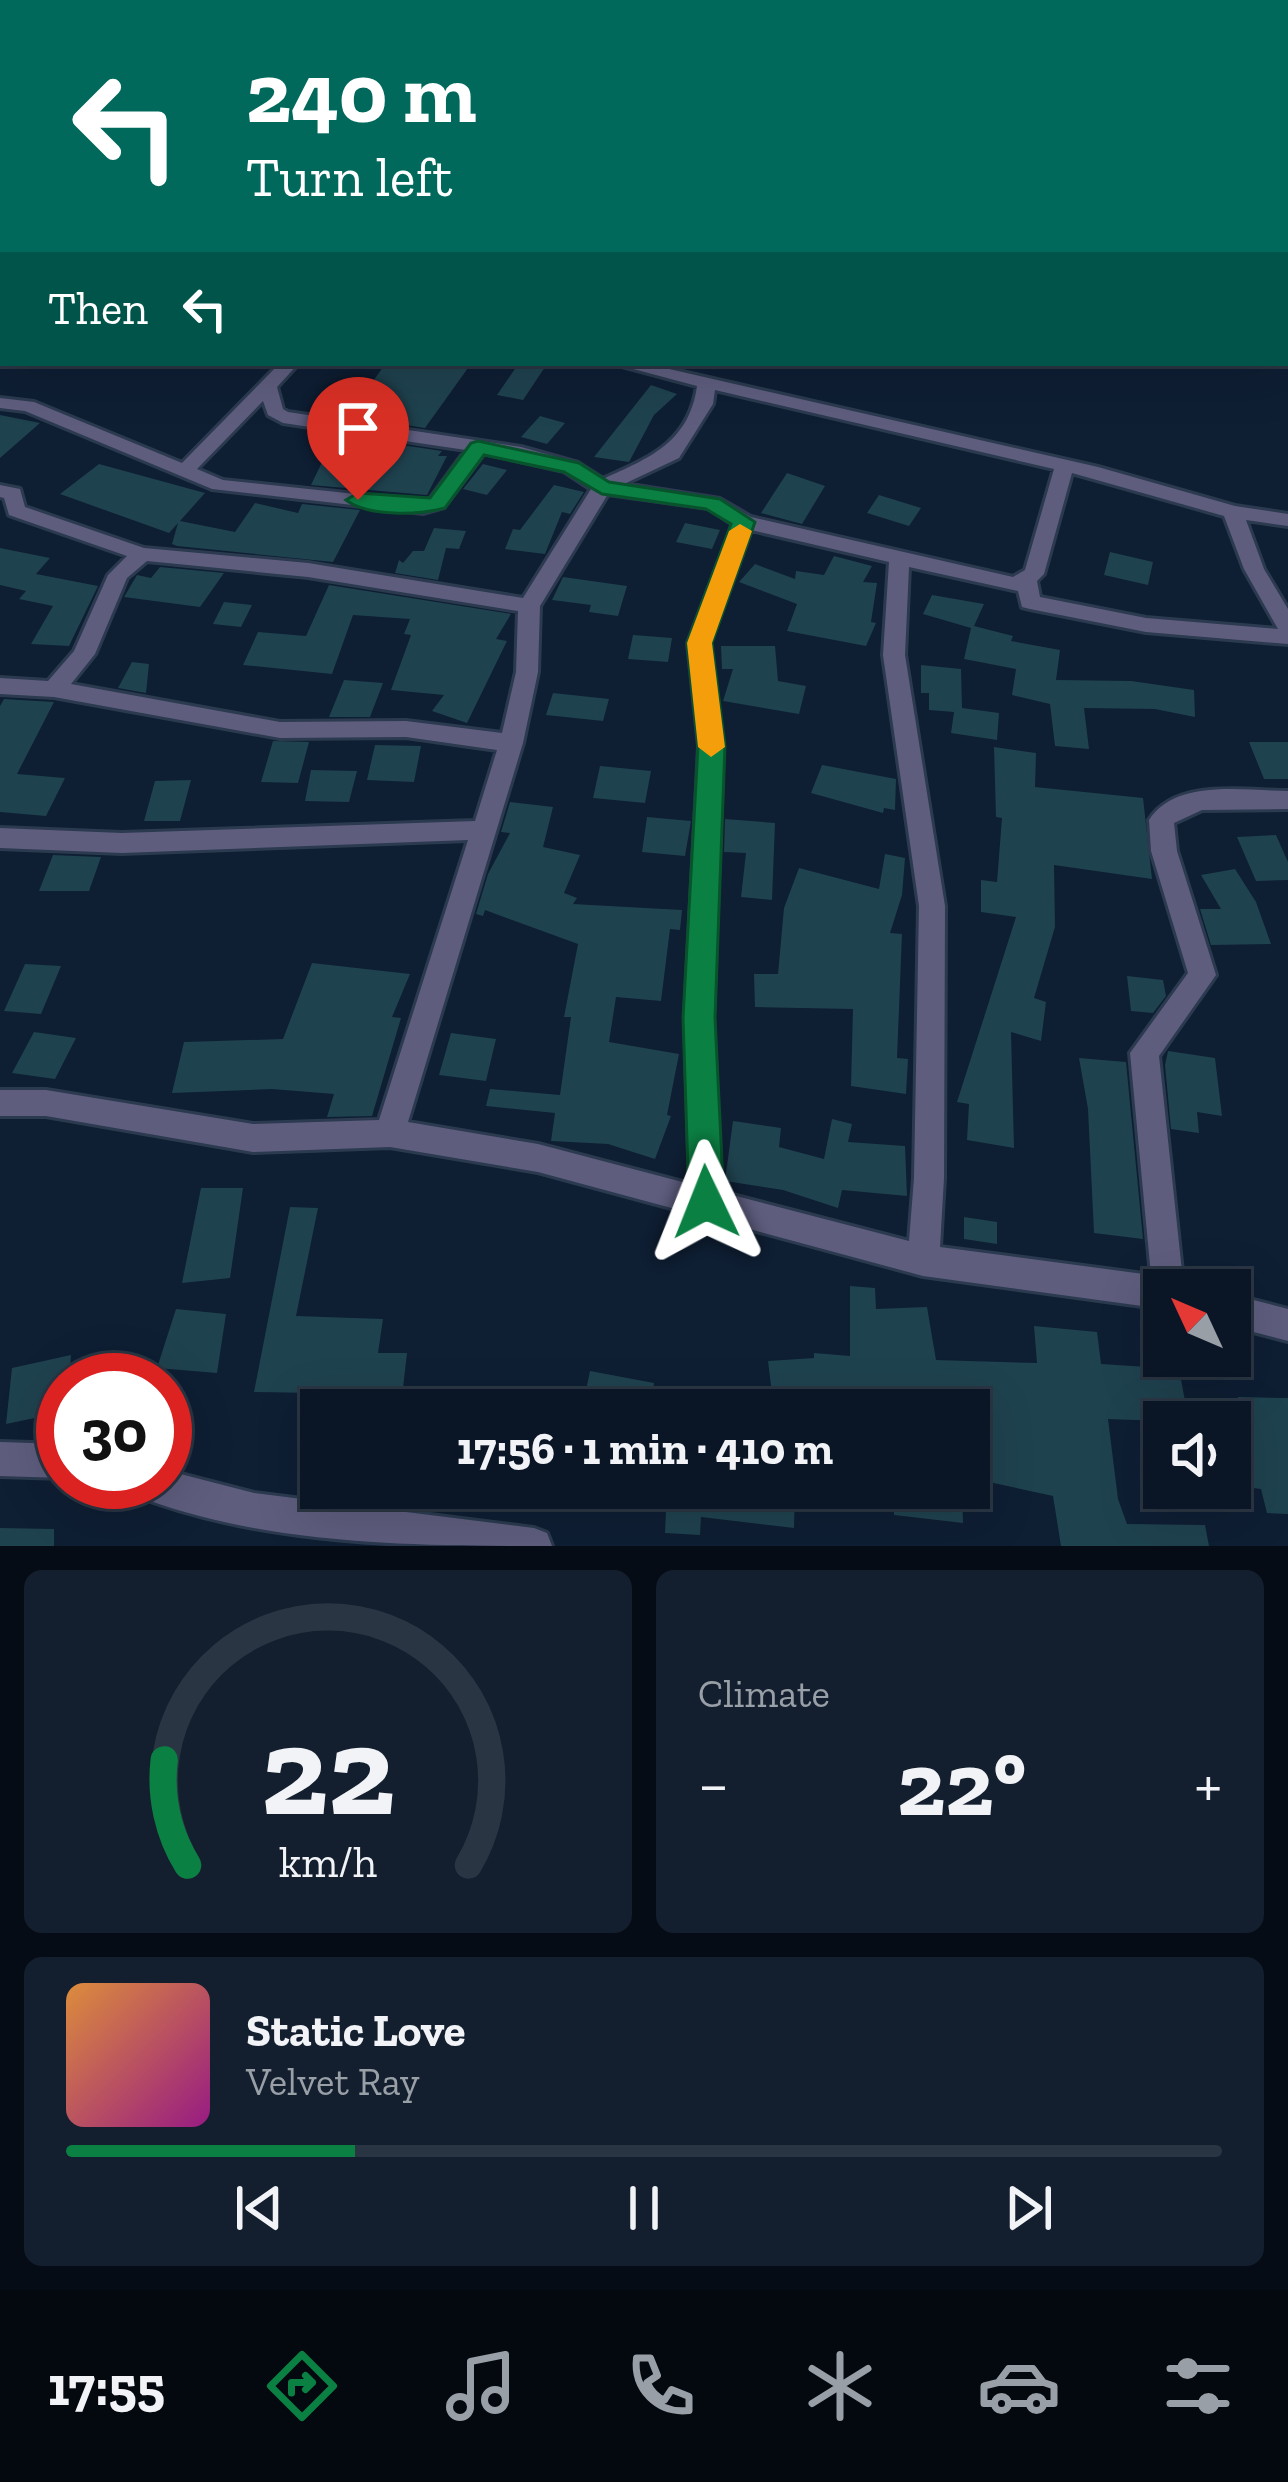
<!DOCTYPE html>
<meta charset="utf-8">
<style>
body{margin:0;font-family:"Zilla Slab",serif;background:#131f2e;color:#f1f3f6;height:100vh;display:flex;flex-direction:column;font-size:45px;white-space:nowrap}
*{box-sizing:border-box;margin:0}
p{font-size:39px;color:#999fa7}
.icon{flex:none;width:66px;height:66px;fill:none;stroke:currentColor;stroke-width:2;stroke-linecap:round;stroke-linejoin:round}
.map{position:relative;height:1546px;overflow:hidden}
.details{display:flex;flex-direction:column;gap:24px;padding:24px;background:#060c15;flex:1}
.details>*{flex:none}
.banner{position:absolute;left:0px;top:0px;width:1290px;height:366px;box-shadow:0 12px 48px #0002,0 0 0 3px #2a3543;background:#00695c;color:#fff;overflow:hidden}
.needle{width:78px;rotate:314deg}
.tools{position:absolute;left:1143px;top:1269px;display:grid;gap:24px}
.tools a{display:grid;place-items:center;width:108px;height:108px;border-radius:0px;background:#0a1626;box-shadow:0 12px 48px #0002,0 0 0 3px #2a3543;font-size:60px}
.speed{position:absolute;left:36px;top:1353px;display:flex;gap:24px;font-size:60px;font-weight:700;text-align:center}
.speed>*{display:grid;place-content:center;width:156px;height:156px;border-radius:50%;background:#0a1626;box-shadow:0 12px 48px #0002,0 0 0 3px #2a3543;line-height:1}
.speed .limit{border:18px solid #d22;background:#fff;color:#111}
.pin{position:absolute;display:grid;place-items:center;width:102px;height:102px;color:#fff;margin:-123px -51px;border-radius:50% 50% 50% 0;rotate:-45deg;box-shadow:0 0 12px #0007}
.pin .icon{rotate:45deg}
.me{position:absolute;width:132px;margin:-66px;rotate:358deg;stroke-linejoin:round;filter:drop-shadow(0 0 9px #0008)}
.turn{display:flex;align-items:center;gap:42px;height:252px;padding:0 48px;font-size:54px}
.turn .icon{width:156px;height:156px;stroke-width:2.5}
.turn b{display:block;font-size:84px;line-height:102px}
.then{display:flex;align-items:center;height:114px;padding:0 48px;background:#0003;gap:24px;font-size:45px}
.big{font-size:90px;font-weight:700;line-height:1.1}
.details .tile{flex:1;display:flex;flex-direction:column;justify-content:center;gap:18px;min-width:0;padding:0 42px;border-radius:18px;background:#131f2e}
.details .dial{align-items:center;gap:0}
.dial svg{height:312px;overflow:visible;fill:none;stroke:#2a3543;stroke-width:7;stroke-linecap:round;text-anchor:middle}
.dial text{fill:#f1f3f6;stroke:none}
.song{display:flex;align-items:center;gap:36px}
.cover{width:144px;height:144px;border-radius:18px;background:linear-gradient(135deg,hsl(30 70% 55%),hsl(310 70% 35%))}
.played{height:12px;border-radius:6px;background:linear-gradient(90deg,#0b8043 25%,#2a3543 25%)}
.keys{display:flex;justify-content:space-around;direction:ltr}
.heat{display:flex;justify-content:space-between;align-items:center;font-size:66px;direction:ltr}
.details .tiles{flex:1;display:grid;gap:24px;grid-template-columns:1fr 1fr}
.tile:last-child{grid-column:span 2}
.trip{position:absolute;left:300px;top:1389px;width:690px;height:120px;border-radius:0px;background:#0a1626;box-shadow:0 12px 48px #0002,0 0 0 3px #2a3543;font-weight:700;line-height:120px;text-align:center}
.dock{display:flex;height:192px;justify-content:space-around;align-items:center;background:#04090f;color:#999fa7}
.dock .icon{width:84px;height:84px}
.dock .current{color:#0b8043}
.dock b{font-size:54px;color:#f1f3f6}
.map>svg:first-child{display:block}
.building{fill:#1f424f}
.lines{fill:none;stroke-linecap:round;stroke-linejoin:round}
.minor-casing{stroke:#2b3a4f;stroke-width:6}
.secondary-casing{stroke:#2b3a4f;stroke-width:6}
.minor{fill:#5e5d7e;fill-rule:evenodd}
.secondary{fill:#8382b6;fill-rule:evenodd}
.route{fill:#0b8043;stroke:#07532c;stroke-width:3}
.slow{fill:#f59e0b}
</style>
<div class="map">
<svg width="1288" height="1546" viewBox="0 0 1288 1546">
<rect width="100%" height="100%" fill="#0e1e33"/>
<path class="building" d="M 386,363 L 445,363 L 468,368 L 425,428 L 348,416 Z
M 519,363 L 545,367 L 523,400 L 497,395 Z
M 651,385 L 677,394 L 654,415 L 629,462 L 594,457 Z
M 0,415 L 40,423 L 0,458 Z
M 540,416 L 565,423 L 547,444 L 521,437 Z
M 335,435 L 442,451 L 438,456 L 447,456 L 427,495 L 311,485 Z
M 99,464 L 205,493 L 180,521 L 235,532 L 255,503 L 298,513 L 302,504 L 360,510 L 333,562 L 177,546 L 172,544 L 178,523 L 169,533 L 60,494 Z
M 483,464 L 507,470 L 487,495 L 463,489 Z
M 787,473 L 825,486 L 802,524 L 761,513 Z
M 554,485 L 584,492 L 570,514 L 562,512 L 545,554 L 505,549 L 513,529 L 520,530 Z
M 879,495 L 921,508 L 909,526 L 867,513 Z
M 685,523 L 720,530 L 712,549 L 676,542 Z
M 434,528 L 466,531 L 459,549 L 446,548 L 438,580 L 395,573 L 399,560 L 403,563 L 413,551 L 424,551 Z
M 0,548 L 50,558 L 36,574 L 98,586 L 69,646 L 31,644 L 53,606 L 19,599 L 26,591 L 0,585 Z
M 1110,552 L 1153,562 L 1148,585 L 1104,575 Z
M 834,556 L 872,566 L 863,582 L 877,583 L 871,622 L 876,623 L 866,646 L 787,631 L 797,604 L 739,582 L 755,564 L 795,579 L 796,571 L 824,575 Z
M 160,567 L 224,573 L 200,607 L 124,597 L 137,575 L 151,578 Z
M 563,577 L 627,586 L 618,616 L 589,612 L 591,605 L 552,600 Z
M 329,585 L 511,614 L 496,639 L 507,641 L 467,723 L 432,711 L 444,695 L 391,690 L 411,635 L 404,634 L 410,619 L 353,615 L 332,674 L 243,665 L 258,632 L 306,636 Z
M 932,595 L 984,604 L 974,626 L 1013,636 L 1011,641 L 1060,650 L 1056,680 L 1131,681 L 1194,690 L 1195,717 L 1155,709 L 1084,708 L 1089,749 L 1055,746 L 1050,704 L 1012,695 L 1016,669 L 964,659 L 971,628 L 923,614 Z
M 224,602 L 252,605 L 241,627 L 213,624 Z
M 633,635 L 672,638 L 668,662 L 628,659 Z
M 721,646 L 775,646 L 778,681 L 806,686 L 799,714 L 723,701 L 733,669 L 722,669 Z
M 132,662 L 149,664 L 146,693 L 118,688 Z
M 921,665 L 961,669 L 962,708 L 999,713 L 997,740 L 951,733 L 954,712 L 929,710 L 929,693 L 921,693 Z
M 344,680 L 383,683 L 370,717 L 329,717 Z
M 553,693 L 609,699 L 603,721 L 546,715 Z
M 4,699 L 54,702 L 17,774 L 65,778 L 46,816 L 0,812 L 0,706 Z
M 273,741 L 309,742 L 298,783 L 261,782 Z
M 1249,742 L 1288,742 L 1288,779 L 1264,779 Z
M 375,745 L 421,746 L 414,782 L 367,780 Z
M 994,747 L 1036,753 L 1035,787 L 1143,798 L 1152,879 L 1054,865 L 1055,927 L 1034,998 L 1046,1002 L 1041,1041 L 1011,1032 L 1014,1148 L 967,1140 L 969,1104 L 957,1102 L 1016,917 L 981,912 L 981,880 L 997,882 L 1002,818 L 996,817 Z
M 822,765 L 896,779 L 895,810 L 884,808 L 883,813 L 811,793 Z
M 600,766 L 651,771 L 645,803 L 593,798 Z
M 311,770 L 357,771 L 349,802 L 305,801 Z
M 191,780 L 180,821 L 144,821 L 155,781 Z
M 510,802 L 553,807 L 543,847 L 580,855 L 564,893 L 577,898 L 573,904 L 682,910 L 680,930 L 670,929 L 661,1001 L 616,997 L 609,1042 L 679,1054 L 667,1115 L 671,1116 L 655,1159 L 608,1144 L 551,1141 L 555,1113 L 486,1106 L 490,1089 L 560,1095 L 571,1017 L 564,1017 L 578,944 L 485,910 L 483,916 L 476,914 L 488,874 L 510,833 L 501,832 Z
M 647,817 L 691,821 L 685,856 L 642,852 Z
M 725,819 L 775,823 L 772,900 L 741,897 L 746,853 L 724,852 Z
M 1276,835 L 1288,862 L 1288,880 L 1256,881 L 1237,837 Z
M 885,854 L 905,858 L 902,895 L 890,933 L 902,934 L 897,1058 L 908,1059 L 906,1094 L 851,1086 L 853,1009 L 755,1007 L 754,974 L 778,974 L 784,908 L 799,868 L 879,889 Z
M 53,855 L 101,857 L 89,891 L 39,891 Z
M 1235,869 L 1256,902 L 1271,944 L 1211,945 L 1200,909 L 1221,909 L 1201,875 Z
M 312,963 L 410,974 L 392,1017 L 401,1018 L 372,1116 L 327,1117 L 334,1094 L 272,1089 L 172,1093 L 184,1042 L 283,1039 Z
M 25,964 L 61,966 L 41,1014 L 4,1011 Z
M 1127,976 L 1163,980 L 1166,996 L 1153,1013 L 1131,1011 Z
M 34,1032 L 76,1038 L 55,1079 L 12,1073 Z
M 451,1033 L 496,1039 L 486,1081 L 439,1075 Z
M 1168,1051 L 1215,1058 L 1222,1116 L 1197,1112 L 1199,1133 L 1171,1129 L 1165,1065 Z
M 1079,1058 L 1126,1062 L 1143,1239 L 1094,1233 L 1088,1109 Z
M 832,1119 L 852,1124 L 848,1142 L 905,1146 L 907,1196 L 842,1190 L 838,1208 L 783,1190 L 725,1181 L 733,1121 L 781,1128 L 779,1147 L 824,1159 Z
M 201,1188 L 243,1188 L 230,1278 L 182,1283 Z
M 290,1207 L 318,1208 L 296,1316 L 383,1319 L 378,1353 L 407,1353 L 403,1388 L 470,1390 L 468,1410 L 316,1410 L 319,1393 L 254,1392 Z
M 964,1217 L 997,1222 L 997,1244 L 964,1239 Z
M 850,1286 L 875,1288 L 876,1309 L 927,1307 L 936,1360 L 1037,1363 L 1034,1326 L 1097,1332 L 1101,1364 L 1179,1369 L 1189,1422 L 1108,1419 L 1118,1499 L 1127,1524 L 1205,1525 L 1209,1546 L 1061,1546 L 1053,1496 L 975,1479 L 978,1410 L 774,1410 L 768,1361 L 814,1358 L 814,1353 L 850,1356 Z
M 176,1309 L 226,1314 L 217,1373 L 157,1368 Z
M 71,1355 L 69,1380 L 63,1380 L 63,1412 L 6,1424 L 12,1368 Z
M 590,1371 L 654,1383 L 650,1410 L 582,1410 Z
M 1238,1397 L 1288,1398 L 1288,1514 L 1267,1513 L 1261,1489 L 1230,1485 L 1230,1450 L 1252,1452 Z
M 428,1488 L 561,1488 L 558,1512 L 427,1503 Z
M 667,1488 L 795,1488 L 794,1528 L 701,1517 L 700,1535 L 665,1533 Z
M 893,1488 L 962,1488 L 963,1523 L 894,1515 Z
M 0,1528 L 54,1529 L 54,1546 L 0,1546 Z"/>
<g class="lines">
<g class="minor-casing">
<path id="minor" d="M 922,0 L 934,0 L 936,3 L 924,3 Z
M 0,129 L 3,130 L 3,138 L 0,137 Z
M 0,216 L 3,217 L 3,227 L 0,226 Z
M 0,335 L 3,335 L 3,345 L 0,345 Z
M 280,363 L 299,363 L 277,387 L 283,409 L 288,412 L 521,447 L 578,463 L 603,479 C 649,458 689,443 697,386 L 611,363 L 643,363 L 1098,467 L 1235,506 L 1288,514 L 1288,526 L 1246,520 L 1264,569 L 1288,609 L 1288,644 L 1146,632 L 1030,609 L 1022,607 L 1018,591 L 909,567 L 905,655 L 945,906 L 944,1178 L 940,1247 L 1151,1275 L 1130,1053 L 1188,973 L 1151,851 L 1149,820 C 1176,778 1245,791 1288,791 L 1288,809 L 1202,810 L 1174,823 L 1177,851 L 1216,975 L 1159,1056 L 1184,1290 L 1164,1290 L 1164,1309 L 923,1276 L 538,1172 L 390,1147 L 253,1152 L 46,1116 L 0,1116 L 0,1090 L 46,1090 L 253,1124 L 379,1120 L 468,840 L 122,853 L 0,848 L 0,828 L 122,833 L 475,821 L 497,750 L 406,737 L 280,738 L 54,697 L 0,694 L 0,678 L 48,681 L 74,651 L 108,575 L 127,556 L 9,515 L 4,498 L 0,497 L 0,485 L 20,489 L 25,507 L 144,548 L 308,563 L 523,598 L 591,489 L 564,471 L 484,453 L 444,507 L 423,513 L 212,489 L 25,411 L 0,408 L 0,398 L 34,402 L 182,463 ZM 715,390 L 1054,469 L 1025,570 L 1013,577 L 751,517 L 720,499 L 624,484 L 679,458 L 713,404 ZM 263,401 L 268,415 L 283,423 L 466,450 L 430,499 L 422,501 L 223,480 L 197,469 ZM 1072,473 L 1224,516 L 1244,569 L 1278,629 L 1146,618 L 1040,597 L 1037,581 L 1044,574 ZM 608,494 L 708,508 L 733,524 L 688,643 L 699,746 L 685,1018 L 690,1184 L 538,1144 L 408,1122 L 523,743 L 538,672 L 540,606 ZM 751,530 L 889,562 L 883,655 L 919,906 L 914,1178 L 909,1241 L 721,1192 L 713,1018 L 723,746 L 710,643 ZM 147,561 L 308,577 L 518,611 L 516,672 L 502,733 L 406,721 L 280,722 L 71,684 L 95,654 L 127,578 Z
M 1230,1294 L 1288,1309 L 1288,1341 L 1230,1326 Z
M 0,1442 L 63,1444 L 63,1478 L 0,1476 Z
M 165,1470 L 254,1493 L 534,1528 L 547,1533 L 552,1546 C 413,1546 263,1546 132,1494 L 126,1482 L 165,1482 Z"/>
</g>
<g class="secondary-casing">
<path id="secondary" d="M 3,21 L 3,32 L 0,33 L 0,22 Z"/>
</g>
<use href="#minor" class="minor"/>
<use href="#secondary" class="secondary"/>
</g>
<path class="route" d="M 478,441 L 579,463 L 609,482 L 720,499 L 755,522 L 712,643 L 725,746 L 715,1018 L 724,1202 L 719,1214 L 706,1219 L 694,1214 L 689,1202 L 683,1018 L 698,746 L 687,643 L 731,524 L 706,509 L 602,494 L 564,472 L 484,455 L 445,508 C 419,515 368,517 346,500 L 358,493 L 430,498 L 471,443 Z"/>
<path class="slow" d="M 740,524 L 752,531 L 712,643 L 725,747 L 711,757 L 698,747 L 687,643 L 729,531 Z"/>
</svg>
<div class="tools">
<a><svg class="needle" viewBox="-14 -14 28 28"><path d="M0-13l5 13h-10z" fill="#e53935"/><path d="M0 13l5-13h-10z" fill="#999fa7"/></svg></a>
<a><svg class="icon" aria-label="sound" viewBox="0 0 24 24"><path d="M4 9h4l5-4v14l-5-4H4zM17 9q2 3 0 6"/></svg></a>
</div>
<div class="speed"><div class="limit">30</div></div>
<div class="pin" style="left:358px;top:500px;background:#d93025"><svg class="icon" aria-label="arrive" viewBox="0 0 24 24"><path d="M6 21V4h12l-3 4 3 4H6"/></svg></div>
<svg class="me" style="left:706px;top:1202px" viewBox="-20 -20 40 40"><path d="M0-17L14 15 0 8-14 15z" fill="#0b8043" stroke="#fff" stroke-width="4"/></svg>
<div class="trip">17:56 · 1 min · 410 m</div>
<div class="banner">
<div class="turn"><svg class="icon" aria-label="left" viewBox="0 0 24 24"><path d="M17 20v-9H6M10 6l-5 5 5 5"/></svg><div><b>240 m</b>Turn left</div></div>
<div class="then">Then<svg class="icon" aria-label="left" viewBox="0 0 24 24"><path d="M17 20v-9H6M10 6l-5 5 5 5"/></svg></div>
</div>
</div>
<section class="details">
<div class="tiles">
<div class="tile dial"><svg viewBox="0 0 100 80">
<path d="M14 69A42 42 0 1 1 86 69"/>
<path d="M14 69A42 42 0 0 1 8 42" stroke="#0b8043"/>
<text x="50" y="56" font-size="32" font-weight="700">22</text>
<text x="50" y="72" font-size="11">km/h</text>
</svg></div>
<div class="tile"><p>Climate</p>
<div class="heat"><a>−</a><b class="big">22°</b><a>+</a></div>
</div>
<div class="tile">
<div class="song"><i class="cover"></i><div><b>Static Love</b><p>Velvet Ray</p></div></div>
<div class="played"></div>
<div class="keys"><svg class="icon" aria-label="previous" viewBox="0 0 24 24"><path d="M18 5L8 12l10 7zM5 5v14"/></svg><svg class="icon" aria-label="pause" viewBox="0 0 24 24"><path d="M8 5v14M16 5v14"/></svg><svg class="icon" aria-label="next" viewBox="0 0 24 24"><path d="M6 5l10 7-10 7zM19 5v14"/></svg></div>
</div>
</div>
</section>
<nav class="dock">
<b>17:55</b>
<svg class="icon current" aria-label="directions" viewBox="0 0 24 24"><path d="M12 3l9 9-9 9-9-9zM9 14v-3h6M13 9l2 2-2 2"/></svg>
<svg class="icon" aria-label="music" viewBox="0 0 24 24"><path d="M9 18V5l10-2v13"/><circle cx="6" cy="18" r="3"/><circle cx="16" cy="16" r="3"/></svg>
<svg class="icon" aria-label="phone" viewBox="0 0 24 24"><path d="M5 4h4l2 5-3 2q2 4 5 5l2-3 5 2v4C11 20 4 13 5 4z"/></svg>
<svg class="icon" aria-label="climate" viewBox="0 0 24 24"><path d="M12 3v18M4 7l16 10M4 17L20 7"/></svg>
<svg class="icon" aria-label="car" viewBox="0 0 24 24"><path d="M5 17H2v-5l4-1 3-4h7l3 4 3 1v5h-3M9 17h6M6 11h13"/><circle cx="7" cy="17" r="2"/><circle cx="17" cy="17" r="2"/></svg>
<svg class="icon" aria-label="filters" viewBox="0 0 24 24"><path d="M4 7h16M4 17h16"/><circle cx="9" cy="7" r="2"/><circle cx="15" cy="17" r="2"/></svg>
</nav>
